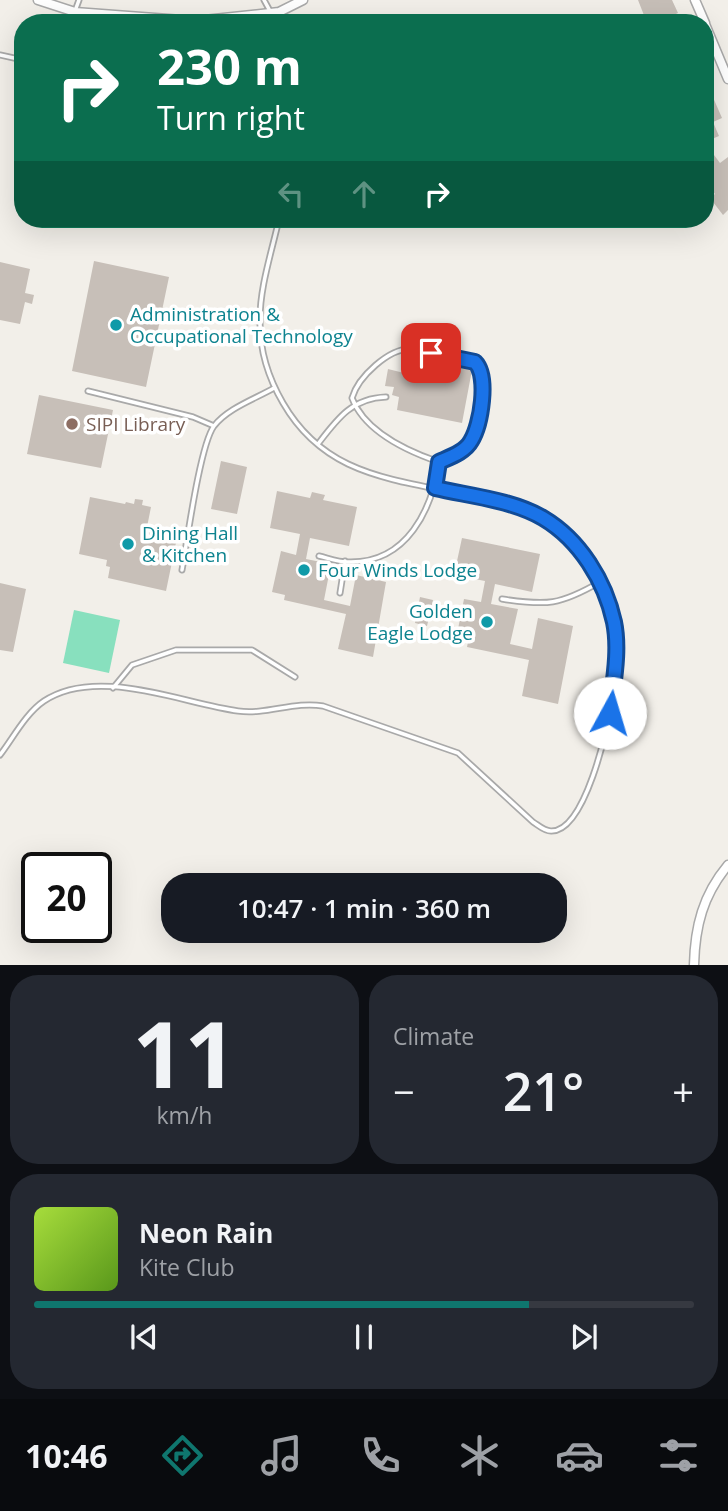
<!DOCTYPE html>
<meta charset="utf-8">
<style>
body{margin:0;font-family:"Open Sans",sans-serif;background:#242831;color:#f1f3f6;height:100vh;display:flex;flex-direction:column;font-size:26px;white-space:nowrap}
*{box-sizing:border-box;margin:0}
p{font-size:23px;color:#9ea1a6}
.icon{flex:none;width:38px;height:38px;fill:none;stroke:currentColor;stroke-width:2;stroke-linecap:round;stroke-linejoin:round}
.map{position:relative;height:965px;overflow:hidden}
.side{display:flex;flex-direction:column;gap:10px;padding:10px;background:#0d0f14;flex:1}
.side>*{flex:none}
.top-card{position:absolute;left:14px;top:14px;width:700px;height:214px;border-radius:28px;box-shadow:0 7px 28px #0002;background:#0b6e4f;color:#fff;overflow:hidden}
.speed{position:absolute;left:21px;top:852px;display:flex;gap:14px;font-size:35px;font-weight:700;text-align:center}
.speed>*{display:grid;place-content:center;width:91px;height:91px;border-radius:50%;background:#171b24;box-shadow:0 7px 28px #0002;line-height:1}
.speed .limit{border:4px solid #111;border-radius:10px;background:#fff;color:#111}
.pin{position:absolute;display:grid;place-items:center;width:60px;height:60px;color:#fff;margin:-30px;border-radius:14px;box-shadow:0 4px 10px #0006}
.me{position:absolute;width:77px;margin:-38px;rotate:6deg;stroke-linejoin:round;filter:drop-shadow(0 0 5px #0008)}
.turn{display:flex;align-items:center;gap:24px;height:147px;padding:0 28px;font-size:32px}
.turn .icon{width:91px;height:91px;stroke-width:2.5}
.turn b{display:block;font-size:49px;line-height:60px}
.lanes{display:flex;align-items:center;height:66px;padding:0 28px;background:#0003;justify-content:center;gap:35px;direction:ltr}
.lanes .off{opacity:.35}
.big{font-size:52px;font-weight:600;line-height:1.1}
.side .card{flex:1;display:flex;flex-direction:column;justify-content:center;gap:10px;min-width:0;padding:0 24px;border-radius:28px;background:#242831}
.side .dial{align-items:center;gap:0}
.dial b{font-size:91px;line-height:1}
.song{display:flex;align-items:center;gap:21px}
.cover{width:84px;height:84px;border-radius:10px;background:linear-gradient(135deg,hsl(80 70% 55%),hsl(90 70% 35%))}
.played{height:7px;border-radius:4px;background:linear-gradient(90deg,#0f766e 75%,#363941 75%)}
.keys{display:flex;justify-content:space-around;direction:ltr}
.heat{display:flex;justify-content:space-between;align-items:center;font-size:38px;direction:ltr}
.side .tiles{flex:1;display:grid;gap:10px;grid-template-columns:1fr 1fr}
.card:last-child{grid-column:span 2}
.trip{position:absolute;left:161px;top:873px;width:406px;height:70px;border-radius:28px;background:#171b24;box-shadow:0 7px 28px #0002;font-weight:600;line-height:70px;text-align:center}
.tab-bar{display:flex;height:112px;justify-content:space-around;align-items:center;background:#090b0e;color:#9ea1a6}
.tab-bar .icon{width:49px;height:49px}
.tab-bar .selected{color:#0f766e}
.tab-bar b{font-size:32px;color:#f1f3f6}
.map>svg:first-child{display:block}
.pitch{fill:#88e0be}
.building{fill:#c7bfb8}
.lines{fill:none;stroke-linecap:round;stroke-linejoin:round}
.lane-casing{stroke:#a9a9a9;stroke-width:7}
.street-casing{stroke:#a9a9a9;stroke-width:11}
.lane{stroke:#fff;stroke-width:3.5}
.street{stroke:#fff;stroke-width:8}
.route-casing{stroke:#114b97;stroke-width:18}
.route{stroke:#1a73e8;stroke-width:12}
.culture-dot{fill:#0f9aa8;stroke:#fff;stroke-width:2.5}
.education-dot{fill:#8d6e63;stroke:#fff;stroke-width:2.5}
.labels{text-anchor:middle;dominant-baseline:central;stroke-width:7;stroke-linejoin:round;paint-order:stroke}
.culture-label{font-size:19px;fill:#0d838f;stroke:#fff;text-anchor:start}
.education-label{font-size:19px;fill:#785e54;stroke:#fff;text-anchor:start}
</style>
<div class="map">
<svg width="728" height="965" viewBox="0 0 728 965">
<rect width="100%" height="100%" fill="#f2efe9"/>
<path class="pitch" d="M 74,610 L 120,620 L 109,673 L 63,663 Z"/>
<path class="building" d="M 638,0 L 672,0 L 678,13 L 667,18 L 669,23 L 647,23 Z
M 705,79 L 722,118 L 713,122 L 719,136 L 705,142 Z
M 705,143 L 720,163 L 728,157 L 728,210 L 723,215 L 710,198 L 715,194 L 705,181 Z
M 94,261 L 169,277 L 146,387 L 72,371 Z
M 0,262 L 30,269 L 25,293 L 34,295 L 32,304 L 25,302 L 20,324 L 0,320 Z
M 409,358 L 472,370 L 462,423 L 397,410 L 399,397 L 392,395 L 394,387 L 385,386 L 388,369 L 404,373 Z
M 39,395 L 113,410 L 101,468 L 27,454 Z
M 221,461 L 247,467 L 237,514 L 211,509 Z
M 277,491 L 310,498 L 312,492 L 325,495 L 323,500 L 357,507 L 349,546 L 310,538 L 306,559 L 331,564 L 324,600 L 350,606 L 356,575 L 386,582 L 373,657 L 338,649 L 346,614 L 284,600 L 285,595 L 272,592 L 281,551 L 296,555 L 300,534 L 270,528 Z
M 90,497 L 125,504 L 126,502 L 134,504 L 135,499 L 143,500 L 142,505 L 151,507 L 147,527 L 178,533 L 166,591 L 108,578 L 110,567 L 106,566 L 107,560 L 79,554 Z
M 462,538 L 540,554 L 532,592 L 495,584 L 491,604 L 518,609 L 510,644 L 532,649 L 538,618 L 573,626 L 558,704 L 522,696 L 529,660 L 467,647 L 468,642 L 456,639 L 464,599 L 481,602 L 485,581 L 454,575 Z
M 0,583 L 26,589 L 13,652 L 0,650 Z
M 420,597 L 433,600 L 427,626 L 415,623 Z"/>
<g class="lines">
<g class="lane-casing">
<path id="lane" d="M 264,0 L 270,11
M 75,11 L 79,0
M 0,55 L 23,60
M 88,391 L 193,417 L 214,426
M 318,444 C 337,419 352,398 386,397
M 319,556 C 328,558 340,563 351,562 C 407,562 432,510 439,462 C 450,457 465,452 471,441 C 481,425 489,376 475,362 C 455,358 432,350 411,349 C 389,348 358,377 352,398 C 365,432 407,451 439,462
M 182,570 C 187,542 200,445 214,426 C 228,408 255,399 274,388
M 340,593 L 345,561
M 502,599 C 547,606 560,605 600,582
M 113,688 L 132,665 L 176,650 L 252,650 L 295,677
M 0,755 C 13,738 26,713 44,701 C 97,666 181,703 238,711 C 267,715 294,701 323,706 L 458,753 L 533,822 C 538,825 544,831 551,831 C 585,832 608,728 611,703 C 614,677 619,649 615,623 C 611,605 602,586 593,570 C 543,482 428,502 348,464 C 321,451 298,429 283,403 C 269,379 260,351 260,323 C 259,289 272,251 279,219"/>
</g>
<g class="street-casing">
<path id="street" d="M 38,0 L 75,12 L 195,21 L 279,12 L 303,0
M 695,0 L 705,23
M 705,24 L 728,79
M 694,965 C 695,926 703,895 728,865"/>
</g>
<use href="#lane" class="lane"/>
<use href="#street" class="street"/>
</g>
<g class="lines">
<g class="route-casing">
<path id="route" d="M 431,353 L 475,362 C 489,376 481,425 471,441 C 465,452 450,457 439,462 L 435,488 C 470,496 512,500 543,518 C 580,540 605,581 614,622 C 620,651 613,684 610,713"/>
</g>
<use href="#route" class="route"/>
</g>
<g class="culture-dot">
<circle cx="116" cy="325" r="7"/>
<circle cx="128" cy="544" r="7"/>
<circle cx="304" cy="570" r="7"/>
<circle cx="487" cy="622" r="7"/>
</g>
<circle class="education-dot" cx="72" cy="424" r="7"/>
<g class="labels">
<g class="culture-label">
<text x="130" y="314">Administration &amp;<tspan x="130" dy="22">Occupational Technology</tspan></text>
<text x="142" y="533">Dining Hall<tspan x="142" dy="22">&amp; Kitchen</tspan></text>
<text x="318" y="570">Four Winds Lodge</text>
<text x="473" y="611" text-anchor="end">Golden<tspan x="473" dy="22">Eagle Lodge</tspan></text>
</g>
<g class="education-label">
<text x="86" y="424">SIPI Library</text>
</g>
</g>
</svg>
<div class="speed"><div class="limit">20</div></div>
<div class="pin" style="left:431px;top:353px;background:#d93025"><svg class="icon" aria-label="arrive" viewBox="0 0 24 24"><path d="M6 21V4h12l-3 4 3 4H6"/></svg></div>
<svg class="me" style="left:610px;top:713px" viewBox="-20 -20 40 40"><circle r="19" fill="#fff"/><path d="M0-13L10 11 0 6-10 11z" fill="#1a73e8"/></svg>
<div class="trip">10:47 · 1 min · 360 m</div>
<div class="top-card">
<div class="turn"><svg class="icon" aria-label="right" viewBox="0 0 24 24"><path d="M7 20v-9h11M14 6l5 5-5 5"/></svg><div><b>230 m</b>Turn right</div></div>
<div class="lanes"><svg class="icon off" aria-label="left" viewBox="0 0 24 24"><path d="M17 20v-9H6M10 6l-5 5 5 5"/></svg><svg class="icon off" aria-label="ahead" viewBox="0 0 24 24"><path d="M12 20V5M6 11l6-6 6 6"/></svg><svg class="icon" aria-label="right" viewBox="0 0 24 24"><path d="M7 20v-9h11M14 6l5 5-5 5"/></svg></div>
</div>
</div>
<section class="side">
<div class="tiles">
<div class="card dial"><b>11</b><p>km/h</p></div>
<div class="card"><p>Climate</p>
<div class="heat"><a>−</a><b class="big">21°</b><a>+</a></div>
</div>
<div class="card">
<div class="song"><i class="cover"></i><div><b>Neon Rain</b><p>Kite Club</p></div></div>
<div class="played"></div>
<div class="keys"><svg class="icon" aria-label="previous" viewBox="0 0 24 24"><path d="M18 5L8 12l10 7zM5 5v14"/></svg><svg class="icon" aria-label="pause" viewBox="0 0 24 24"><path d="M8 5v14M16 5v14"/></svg><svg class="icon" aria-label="next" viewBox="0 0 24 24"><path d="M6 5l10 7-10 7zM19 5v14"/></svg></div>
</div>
</div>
</section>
<nav class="tab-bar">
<b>10:46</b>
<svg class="icon selected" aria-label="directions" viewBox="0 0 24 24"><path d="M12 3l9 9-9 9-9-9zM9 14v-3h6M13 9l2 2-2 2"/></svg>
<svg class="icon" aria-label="music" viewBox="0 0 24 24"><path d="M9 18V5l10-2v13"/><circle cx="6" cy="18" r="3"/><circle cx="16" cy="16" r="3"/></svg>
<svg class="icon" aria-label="phone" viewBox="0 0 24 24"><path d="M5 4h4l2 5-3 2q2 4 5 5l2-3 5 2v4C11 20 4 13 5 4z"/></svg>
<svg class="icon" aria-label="climate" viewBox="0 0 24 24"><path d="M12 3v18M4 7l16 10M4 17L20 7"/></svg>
<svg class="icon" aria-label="car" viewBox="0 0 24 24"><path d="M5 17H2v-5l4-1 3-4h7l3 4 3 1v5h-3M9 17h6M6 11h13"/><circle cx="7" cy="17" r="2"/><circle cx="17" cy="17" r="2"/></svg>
<svg class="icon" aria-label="filters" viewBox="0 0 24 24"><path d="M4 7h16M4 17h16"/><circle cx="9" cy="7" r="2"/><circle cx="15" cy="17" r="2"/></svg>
</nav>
